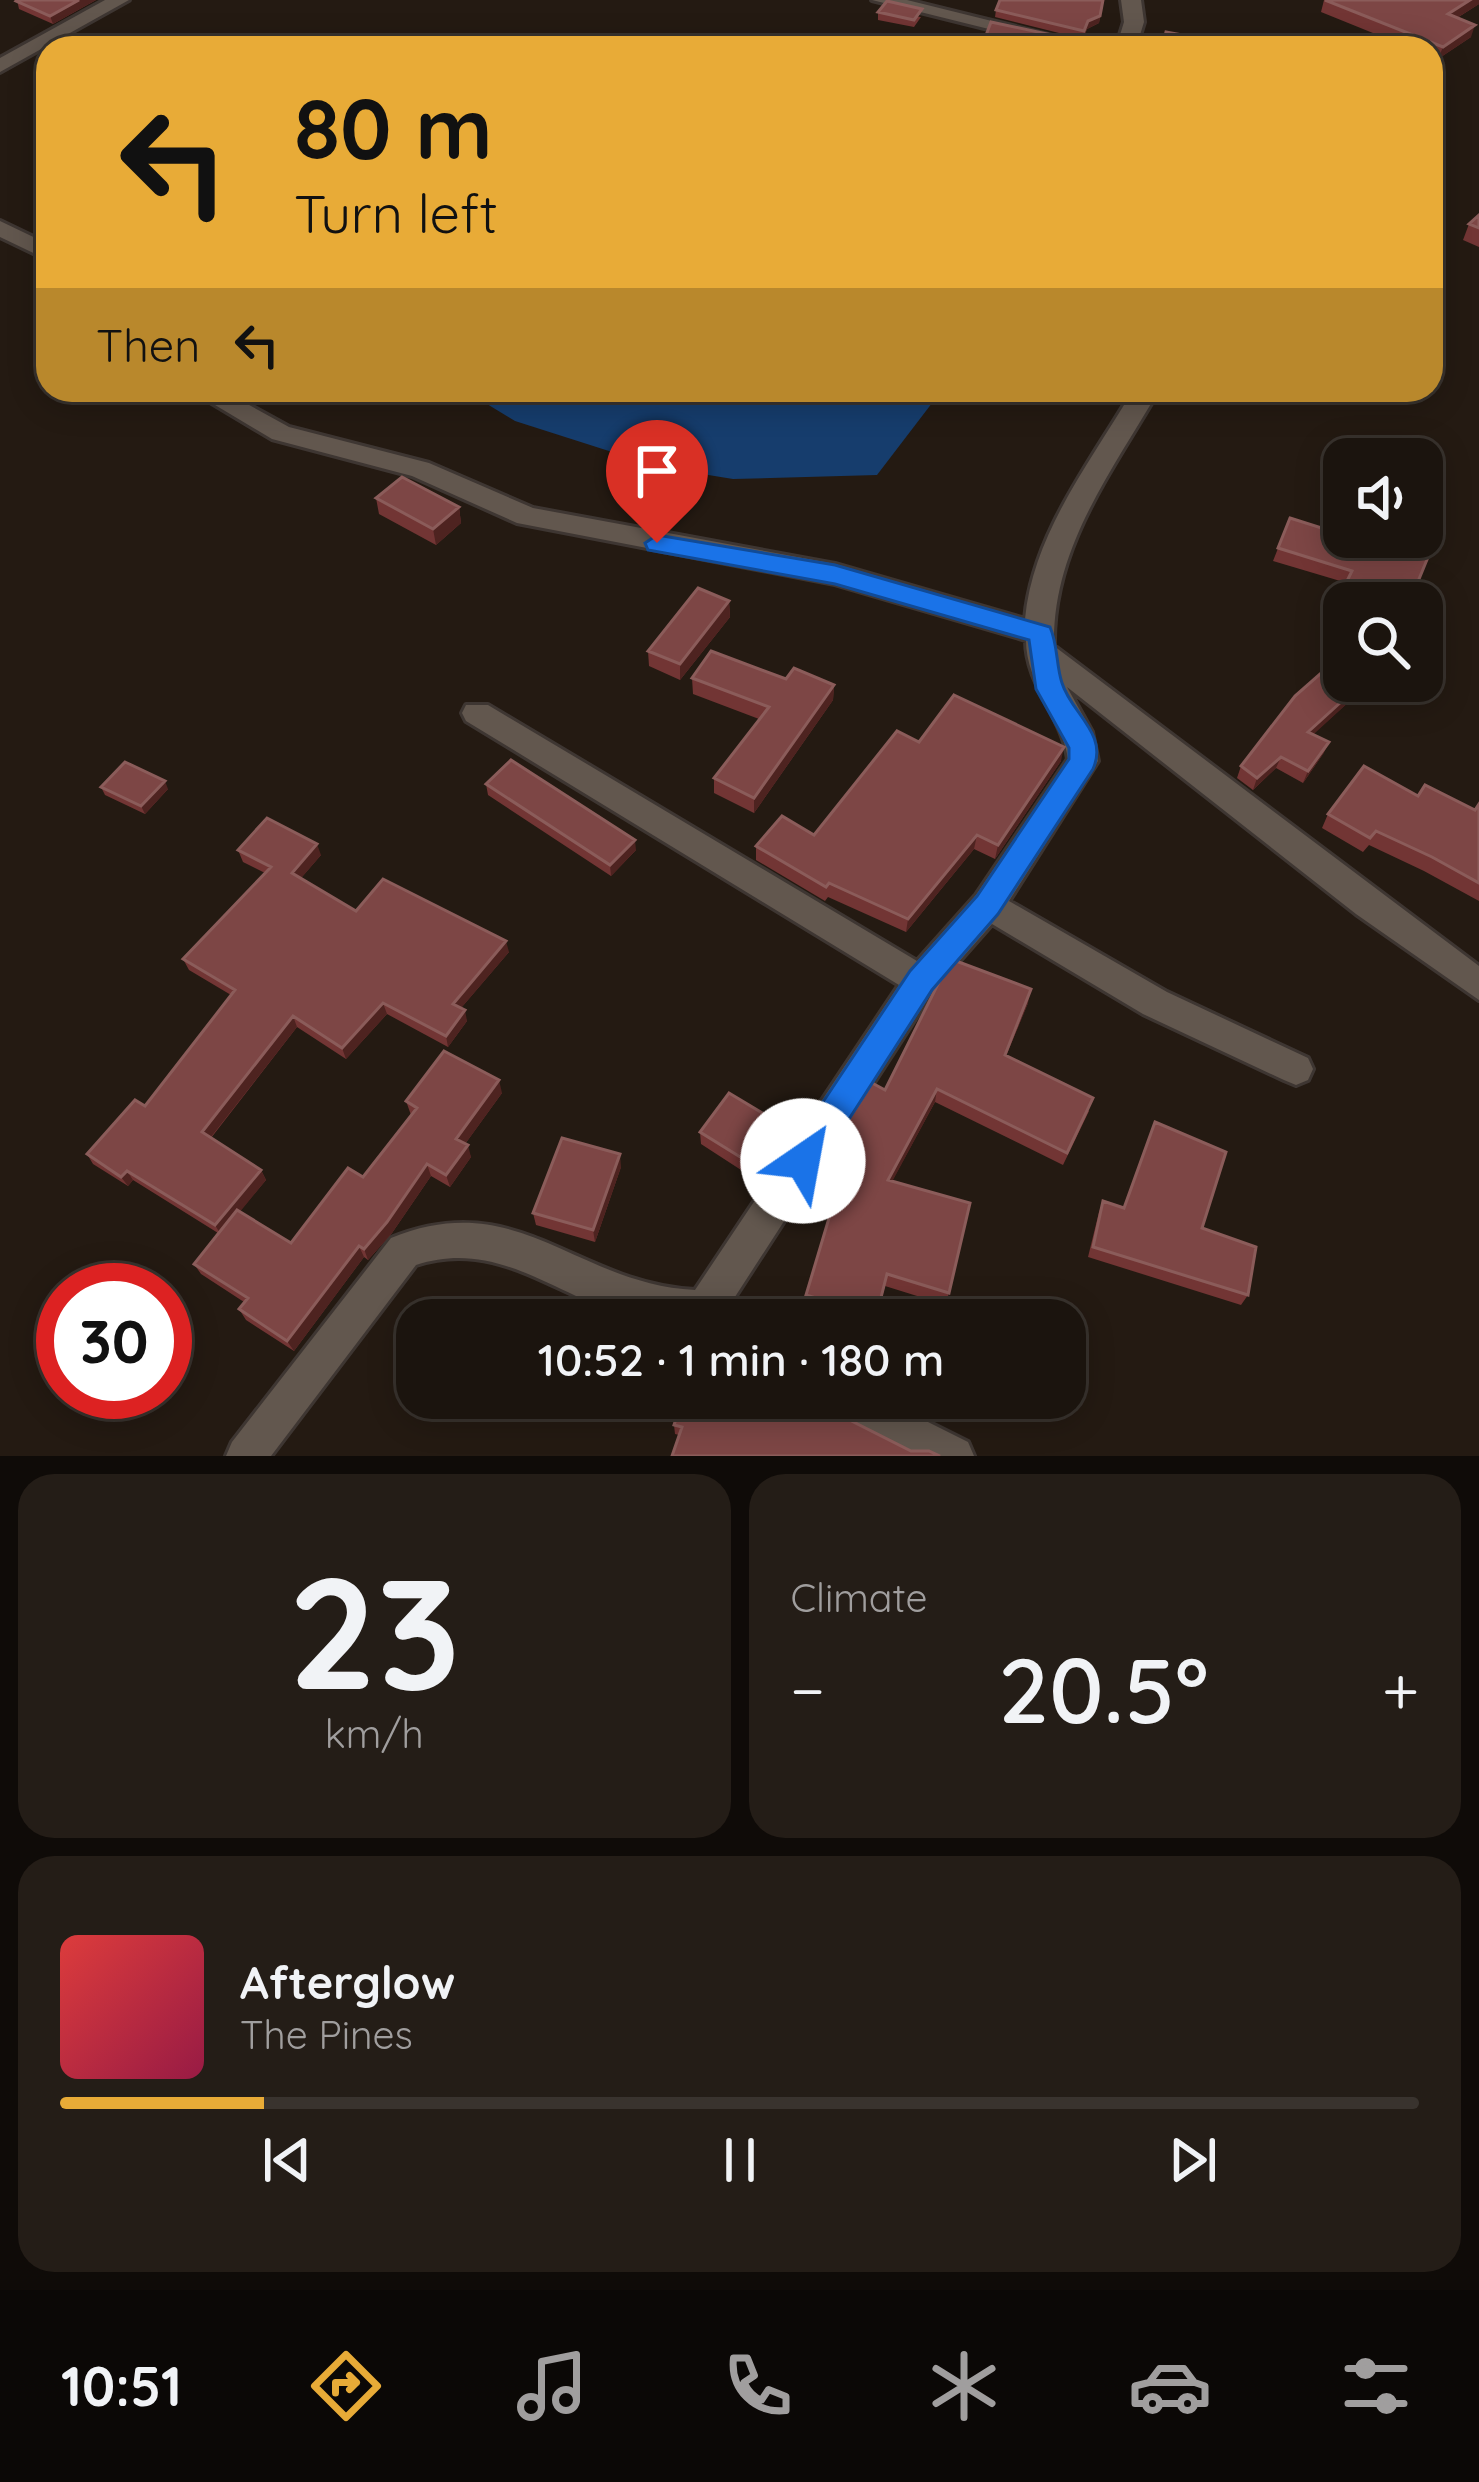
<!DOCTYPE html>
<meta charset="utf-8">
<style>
body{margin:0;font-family:Quicksand,sans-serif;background:#241d17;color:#f1f3f6;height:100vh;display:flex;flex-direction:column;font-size:45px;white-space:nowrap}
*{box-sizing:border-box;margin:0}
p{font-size:39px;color:#a09e9e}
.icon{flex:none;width:66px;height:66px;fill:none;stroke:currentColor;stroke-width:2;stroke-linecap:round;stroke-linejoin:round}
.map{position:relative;height:1456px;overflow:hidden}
.drawer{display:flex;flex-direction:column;gap:18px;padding:18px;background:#0f0b08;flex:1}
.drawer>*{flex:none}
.guide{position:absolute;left:36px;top:36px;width:1407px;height:366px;border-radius:36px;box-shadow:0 6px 30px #0003,0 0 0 3px #39332e;background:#e8ab37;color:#111;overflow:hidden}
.buttons{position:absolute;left:1323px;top:438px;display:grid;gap:24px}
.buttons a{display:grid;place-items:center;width:120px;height:120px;border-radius:24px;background:#1b140e;box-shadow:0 6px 30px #0003,0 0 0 3px #39332e;font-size:60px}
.speed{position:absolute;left:36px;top:1263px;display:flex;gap:24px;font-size:60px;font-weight:700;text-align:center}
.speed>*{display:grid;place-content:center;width:156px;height:156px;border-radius:50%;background:#1b140e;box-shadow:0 6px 30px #0003,0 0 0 3px #39332e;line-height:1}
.speed .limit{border:18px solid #d22;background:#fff;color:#111}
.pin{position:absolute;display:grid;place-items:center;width:102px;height:102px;color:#fff;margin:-123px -51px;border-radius:50% 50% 50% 0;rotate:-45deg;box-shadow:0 0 12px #0007}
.pin .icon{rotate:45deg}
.me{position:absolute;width:132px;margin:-66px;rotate:33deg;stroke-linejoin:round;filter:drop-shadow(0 0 9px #0008)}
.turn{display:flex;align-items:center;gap:42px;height:252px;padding:0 60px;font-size:54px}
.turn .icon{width:156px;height:156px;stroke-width:2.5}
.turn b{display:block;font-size:84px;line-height:102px}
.then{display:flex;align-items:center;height:114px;padding:0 60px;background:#0003;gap:24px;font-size:45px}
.big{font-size:90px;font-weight:600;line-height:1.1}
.drawer .widget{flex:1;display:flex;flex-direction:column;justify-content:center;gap:18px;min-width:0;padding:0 42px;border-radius:36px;background:#241d17}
.drawer .dial{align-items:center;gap:0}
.dial b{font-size:156px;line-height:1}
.song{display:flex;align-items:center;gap:36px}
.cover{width:144px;height:144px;border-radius:18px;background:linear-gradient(135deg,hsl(0 70% 55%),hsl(340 70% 35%))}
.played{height:12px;border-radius:6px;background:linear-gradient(90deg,#e8ab37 15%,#39332e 15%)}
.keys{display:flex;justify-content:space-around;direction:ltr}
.heat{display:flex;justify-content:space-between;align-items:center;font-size:66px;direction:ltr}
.drawer .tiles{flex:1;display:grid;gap:18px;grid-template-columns:1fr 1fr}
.widget:last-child{grid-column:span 2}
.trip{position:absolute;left:396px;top:1299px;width:690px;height:120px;border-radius:36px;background:#1b140e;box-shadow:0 6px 30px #0003,0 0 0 3px #39332e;font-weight:600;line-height:120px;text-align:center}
.tabs{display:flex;height:192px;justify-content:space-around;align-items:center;background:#0b0806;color:#a09e9e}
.tabs .icon{width:84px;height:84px}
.tabs .on{color:#e8ab37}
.tabs b{font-size:54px;color:#f1f3f6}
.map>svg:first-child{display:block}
.water{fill:#163d6d}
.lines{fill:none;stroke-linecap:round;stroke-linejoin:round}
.street-casing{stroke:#3e3632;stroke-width:6}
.street{fill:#62574e;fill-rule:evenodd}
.wall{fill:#723534}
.shaded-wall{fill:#4e2320}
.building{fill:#7d4645;stroke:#8b5c5a;stroke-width:3}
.route{fill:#1a73e8;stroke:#114b97;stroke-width:3}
</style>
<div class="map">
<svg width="1479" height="1456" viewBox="0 0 1479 1456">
<rect width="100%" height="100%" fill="#241a12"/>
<path class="water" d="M 464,390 L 942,390 L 877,475 L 733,479 L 659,467 L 515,421 Z"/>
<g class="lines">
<g class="street-casing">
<path id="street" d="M 105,0 L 129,0 L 0,72 L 0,58 Z
M 872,0 L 907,0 L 1101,48 L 1065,48 Z
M 1121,0 L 1141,0 L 1144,22 L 1136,48 L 1116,48 L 1124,22 Z
M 0,221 L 48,244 L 48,260 L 0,237 Z
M 190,390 L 222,390 L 289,427 L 429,463 L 533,508 L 835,564 L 1025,619 C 1033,533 1091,462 1133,390 L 1159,390 C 1111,473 1052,548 1054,646 L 1479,966 L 1479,1000 L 1356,914 L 1067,687 L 1092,732 L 1098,761 L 1009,901 L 1167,992 L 1308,1058 L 1313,1069 L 1308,1080 L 1296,1085 L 1284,1080 L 1143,1014 L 992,924 L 933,991 L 720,1320 C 693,1320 662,1325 636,1318 C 559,1300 500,1237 416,1265 L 271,1456 L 226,1456 L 232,1442 L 391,1238 C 519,1186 575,1284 695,1290 L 899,985 L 466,721 L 462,713 L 466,705 L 488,705 L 917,961 L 976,895 L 1068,759 C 1062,716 1026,685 1026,640 L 835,584 L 517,523 L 412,476 L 272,439 Z
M 817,1398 L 880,1398 L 968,1442 L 974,1456 L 911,1456 L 823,1412 Z"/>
</g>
<use href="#street" class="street"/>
</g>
<path class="wall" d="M 17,0 L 96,0 L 53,24 L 19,9 Z
M 1103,0 L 1099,23 L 1087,29 L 1083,39 L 995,17 L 996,10 Z
M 1324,0 L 1479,4 L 1457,18 L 1471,37 L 1438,59 L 1431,56 L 1431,48 L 1410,48 L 1321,12 Z
M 878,12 L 921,17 L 914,27 L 878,20 Z
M 1479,215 L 1479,247 L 1463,240 L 1469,224 Z
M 376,498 L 459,507 L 461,523 L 436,545 L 379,514 Z
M 1290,518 L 1366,541 L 1435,540 L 1409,603 L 1348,603 L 1351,594 L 1343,591 L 1347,583 L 1273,561 Z
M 729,601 L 730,617 L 680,680 L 649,666 L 648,651 Z
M 1344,614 L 1344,681 L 1367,681 L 1363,689 L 1313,734 L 1329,742 L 1323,754 L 1303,783 L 1276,768 L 1253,790 L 1237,778 L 1241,766 L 1326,669 Z
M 692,678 L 786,679 L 834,685 L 833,700 L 754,813 L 714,793 L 714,778 L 759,719 L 693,694 Z
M 919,742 L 1061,761 L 995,859 L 974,849 L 906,932 L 828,897 L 825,901 L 756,860 L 756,846 L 814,835 Z
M 486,784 L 636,850 L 611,876 L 488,795 Z
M 101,787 L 168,789 L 145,814 L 105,795 Z
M 1418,796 L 1475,810 L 1479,804 L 1479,901 L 1424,871 L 1369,845 L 1363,852 L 1322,828 L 1328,814 Z
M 238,850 L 321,855 L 301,878 L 356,911 L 509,952 L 461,1008 L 467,1021 L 448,1047 L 387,1014 L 346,1059 L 297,1027 L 211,1138 L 261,1170 L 266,1180 L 239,1212 L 291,1243 L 363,1177 L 411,1115 L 406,1101 L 502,1093 L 465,1144 L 471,1157 L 450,1187 L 431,1176 L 392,1233 L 368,1260 L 364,1257 L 294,1351 L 246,1320 L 239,1309 L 244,1302 L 201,1274 L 194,1264 L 218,1233 L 133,1180 L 128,1186 L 93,1164 L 87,1154 L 145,1106 L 231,995 L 189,970 L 183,959 L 265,873 L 243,862 Z
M 1028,1003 L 1006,1056 L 1089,1111 L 1063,1165 L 935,1102 L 892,1181 L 970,1203 L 946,1305 L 885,1286 L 876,1320 L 849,1320 L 805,1306 L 806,1295 L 847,1160 L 833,1153 L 835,1141 L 885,1090 Z
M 700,1132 L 786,1141 L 758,1181 L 701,1144 Z
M 621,1167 L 595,1242 L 536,1225 L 533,1213 Z
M 1103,1201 L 1202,1228 L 1248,1295 L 1241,1305 L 1088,1257 L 1099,1212 Z
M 662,1398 L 754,1398 L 802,1412 L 822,1406 L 911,1451 L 679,1435 L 675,1434 L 674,1425 L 681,1405 Z"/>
<path class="shaded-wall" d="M 79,0 L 96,0 L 53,24 L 50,16 Z
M 1470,0 L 1479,0 L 1479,4 L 1444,26 L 1448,14 Z
M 1100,16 L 1099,23 L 1087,29 L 1083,39 L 1088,21 Z
M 1475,25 L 1471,37 L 1438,59 L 1443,47 Z
M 459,507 L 461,523 L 436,545 L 433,529 Z
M 729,601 L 730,617 L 680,680 L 680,664 Z
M 1364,681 L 1367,681 L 1363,689 L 1303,744 L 1308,732 Z
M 834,685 L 833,700 L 754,813 L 754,798 Z
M 1329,742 L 1323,754 L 1303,783 L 1308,771 Z
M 1064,747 L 1061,761 L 995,859 L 998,845 Z
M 1281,757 L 1276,768 L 1253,790 L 1257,778 Z
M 165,781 L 168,789 L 145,814 L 141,806 Z
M 977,835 L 974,849 L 906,932 L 908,919 Z
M 635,840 L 636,850 L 611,876 L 610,865 Z
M 317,844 L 321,855 L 296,884 L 292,873 Z
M 506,941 L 509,952 L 456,1014 L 453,1004 Z
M 1031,989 L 1028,1003 L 1001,1068 L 1005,1055 Z
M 383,1003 L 387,1014 L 346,1059 L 342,1048 Z
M 465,1010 L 467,1021 L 448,1047 L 446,1036 Z
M 293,1016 L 297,1027 L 207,1142 L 202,1132 Z
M 499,1080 L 502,1093 L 460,1151 L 456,1139 Z
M 937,1089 L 935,1102 L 886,1193 L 888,1180 Z
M 787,1128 L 786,1141 L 758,1181 L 758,1168 Z
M 468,1145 L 471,1157 L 450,1187 L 446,1175 Z
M 620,1154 L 621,1167 L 595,1242 L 593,1230 Z
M 427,1164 L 431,1176 L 392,1233 L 368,1260 L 364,1249 Z
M 261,1170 L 266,1180 L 221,1235 L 215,1225 Z
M 127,1171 L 133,1180 L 128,1186 L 121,1177 Z
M 359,1246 L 364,1257 L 294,1351 L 287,1341 Z"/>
<path class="building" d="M 17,0 L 79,0 L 50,16 L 16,1 Z
M 1000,0 L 1103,0 L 1100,16 L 1088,21 L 1084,31 L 996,10 Z
M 1325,0 L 1470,0 L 1448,14 L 1475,25 L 1443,47 Z
M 887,1 L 922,9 L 914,20 L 878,12 Z
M 991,22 L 1080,41 L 1077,48 L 997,48 L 982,46 Z
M 1166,32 L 1221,42 L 1218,48 L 1162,48 Z
M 1479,215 L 1479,228 L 1469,224 Z
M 402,477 L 459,507 L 433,529 L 376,498 Z
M 1290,518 L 1344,535 L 1344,537 L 1366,541 L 1368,537 L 1422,536 L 1435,540 L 1410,601 L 1394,595 L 1391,603 L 1349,603 L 1355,582 L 1348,579 L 1352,571 L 1278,548 Z
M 698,588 L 729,601 L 680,664 L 648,651 Z
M 1344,617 L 1344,681 L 1364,681 L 1308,732 L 1329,742 L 1308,771 L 1281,757 L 1257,778 L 1241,766 L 1295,696 L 1327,668 Z
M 711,651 L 786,679 L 794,668 L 834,685 L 754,798 L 714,778 L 769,707 L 692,678 Z
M 954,695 L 1064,747 L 998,845 L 977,835 L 908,919 L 829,883 L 826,887 L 756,846 L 782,816 L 814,835 L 897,731 L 919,742 Z
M 511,760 L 635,840 L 610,865 L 486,784 Z
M 125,762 L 165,781 L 141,806 L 101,787 Z
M 1364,766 L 1418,796 L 1425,785 L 1475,810 L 1479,804 L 1479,883 L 1432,857 L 1376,831 L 1370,838 L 1328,814 Z
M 267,818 L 317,844 L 292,873 L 356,911 L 383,879 L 506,941 L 453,1004 L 465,1010 L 446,1036 L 383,1003 L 342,1048 L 293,1016 L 202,1132 L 261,1170 L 215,1225 L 127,1171 L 121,1177 L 87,1154 L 135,1100 L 145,1106 L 235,990 L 183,959 L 271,867 L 238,850 Z
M 956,961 L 1031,989 L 1005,1055 L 1093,1098 L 1067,1153 L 937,1089 L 888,1180 L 970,1203 L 949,1293 L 887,1274 L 876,1317 L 806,1295 L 850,1148 L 835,1141 L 872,1083 L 885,1090 L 942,976 Z
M 444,1051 L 499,1080 L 456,1139 L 468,1145 L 446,1175 L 427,1164 L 387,1222 L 364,1249 L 359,1246 L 287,1341 L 239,1309 L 248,1298 L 194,1264 L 237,1210 L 291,1243 L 348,1168 L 363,1177 L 417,1108 L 406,1101 Z
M 729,1093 L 787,1128 L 758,1168 L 700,1132 Z
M 1155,1122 L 1226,1152 L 1202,1228 L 1256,1247 L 1248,1295 L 1093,1247 L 1103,1201 L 1124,1208 Z
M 562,1138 L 620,1154 L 593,1230 L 533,1213 Z
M 644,1314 L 700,1314 L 698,1320 L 642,1320 Z
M 683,1398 L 754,1398 L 802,1412 L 807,1398 L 814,1398 L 822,1406 L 911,1451 L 929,1451 L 940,1456 L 672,1456 L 682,1427 L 674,1425 Z"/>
<path class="route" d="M 657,535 L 835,565 L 1050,627 C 1058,645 1056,665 1062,683 C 1071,713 1109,734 1093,769 L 998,914 L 932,990 L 815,1172 L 803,1176 L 791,1172 L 787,1161 L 791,1150 L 910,971 L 977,896 L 1069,759 L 1069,748 L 1036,689 L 1029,640 L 835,584 L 648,550 L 645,543 Z"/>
</svg>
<div class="buttons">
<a><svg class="icon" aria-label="sound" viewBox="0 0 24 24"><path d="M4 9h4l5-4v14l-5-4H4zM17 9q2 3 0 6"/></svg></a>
<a><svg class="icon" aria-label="search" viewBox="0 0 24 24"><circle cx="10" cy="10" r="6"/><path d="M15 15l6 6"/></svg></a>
</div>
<div class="speed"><div class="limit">30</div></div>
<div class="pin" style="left:657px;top:543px;background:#d93025"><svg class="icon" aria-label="arrive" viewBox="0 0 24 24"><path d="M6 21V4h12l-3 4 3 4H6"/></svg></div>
<svg class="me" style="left:803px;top:1161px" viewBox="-20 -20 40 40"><circle r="19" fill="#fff"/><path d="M0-13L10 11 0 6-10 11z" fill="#1a73e8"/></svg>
<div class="trip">10:52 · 1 min · 180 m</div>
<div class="guide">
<div class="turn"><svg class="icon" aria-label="left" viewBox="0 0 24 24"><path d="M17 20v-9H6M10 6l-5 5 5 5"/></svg><div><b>80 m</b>Turn left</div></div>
<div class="then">Then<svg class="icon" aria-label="left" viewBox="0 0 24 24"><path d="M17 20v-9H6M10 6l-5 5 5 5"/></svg></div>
</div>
</div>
<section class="drawer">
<div class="tiles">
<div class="widget dial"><b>23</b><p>km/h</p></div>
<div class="widget"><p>Climate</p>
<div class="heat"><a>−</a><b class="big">20.5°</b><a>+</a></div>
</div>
<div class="widget">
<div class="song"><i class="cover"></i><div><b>Afterglow</b><p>The Pines</p></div></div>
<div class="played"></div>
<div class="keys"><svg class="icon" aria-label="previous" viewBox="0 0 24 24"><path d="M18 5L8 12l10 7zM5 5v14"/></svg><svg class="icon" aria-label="pause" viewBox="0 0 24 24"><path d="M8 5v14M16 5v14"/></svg><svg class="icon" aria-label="next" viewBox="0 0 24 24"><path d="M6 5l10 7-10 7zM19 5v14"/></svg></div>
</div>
</div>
</section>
<nav class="tabs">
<b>10:51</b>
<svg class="icon on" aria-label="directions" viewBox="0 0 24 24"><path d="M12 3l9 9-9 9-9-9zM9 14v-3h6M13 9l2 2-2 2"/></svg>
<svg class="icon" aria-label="music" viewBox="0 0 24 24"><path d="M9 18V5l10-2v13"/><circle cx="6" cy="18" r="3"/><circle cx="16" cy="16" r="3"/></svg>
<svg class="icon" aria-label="phone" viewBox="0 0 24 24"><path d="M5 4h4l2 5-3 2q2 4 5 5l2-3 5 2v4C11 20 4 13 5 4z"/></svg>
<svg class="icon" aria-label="climate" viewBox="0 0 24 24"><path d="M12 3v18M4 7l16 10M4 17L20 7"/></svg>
<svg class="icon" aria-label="car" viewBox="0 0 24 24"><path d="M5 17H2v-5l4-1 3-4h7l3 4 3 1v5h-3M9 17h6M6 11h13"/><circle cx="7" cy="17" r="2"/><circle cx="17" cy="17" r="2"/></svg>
<svg class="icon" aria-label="filters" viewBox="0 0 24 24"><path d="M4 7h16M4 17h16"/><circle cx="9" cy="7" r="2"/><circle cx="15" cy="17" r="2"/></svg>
</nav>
